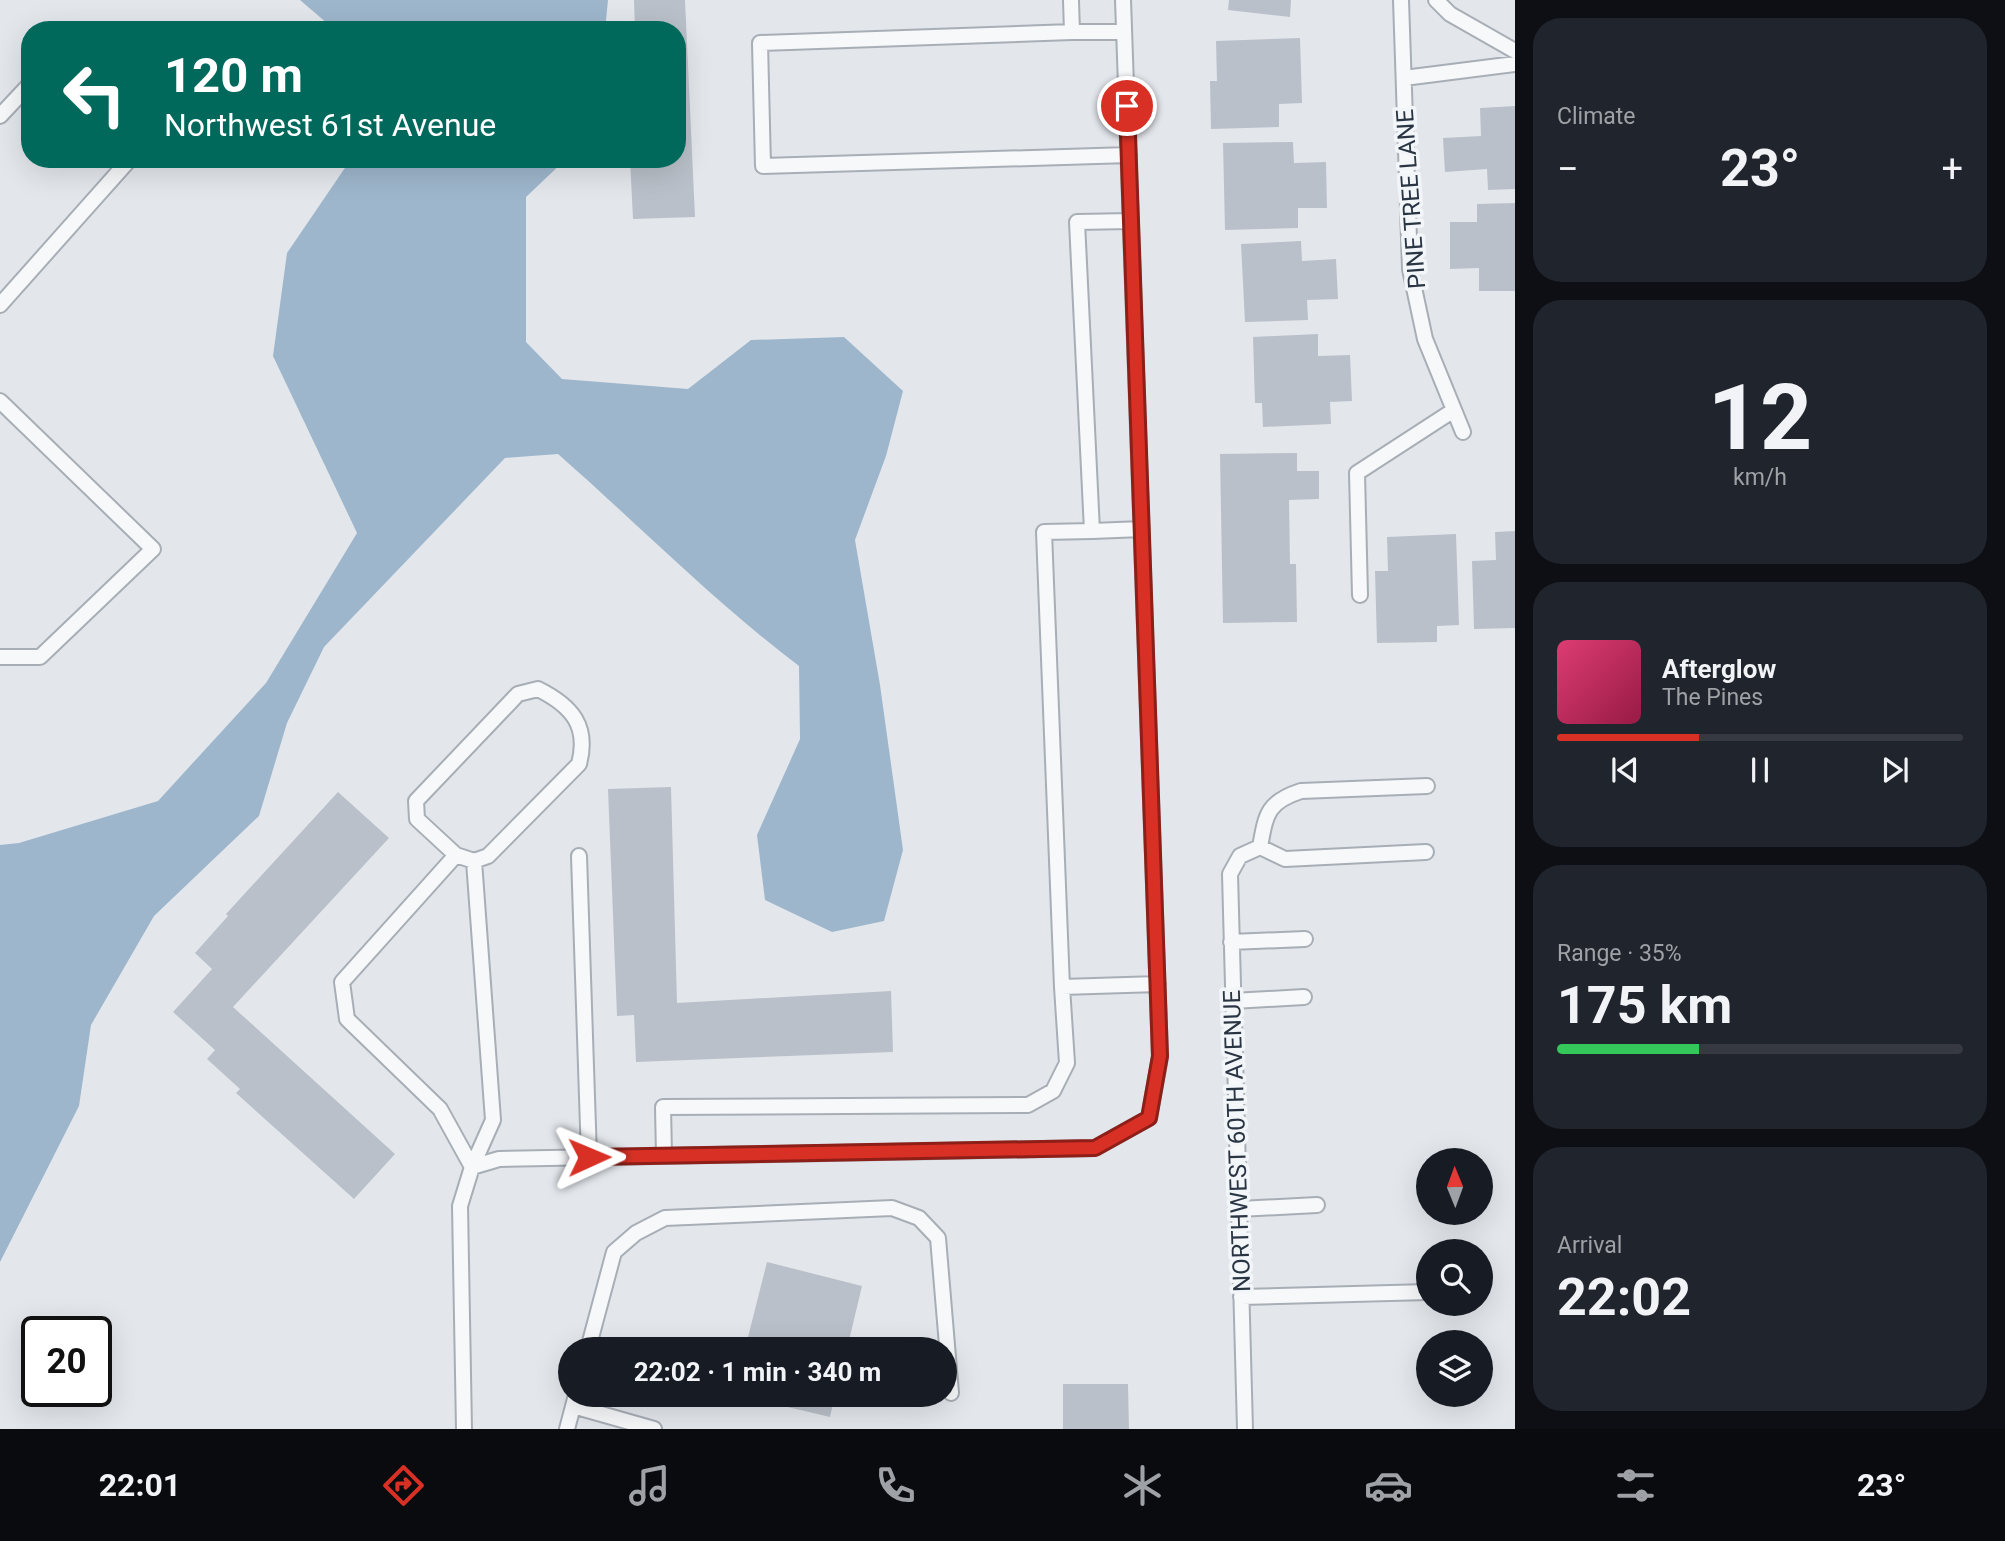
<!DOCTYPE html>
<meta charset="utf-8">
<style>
body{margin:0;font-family:Roboto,sans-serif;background:#20242c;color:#f1f3f6;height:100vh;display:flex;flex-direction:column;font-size:26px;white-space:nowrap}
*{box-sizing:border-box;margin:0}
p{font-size:23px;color:#9ea1a6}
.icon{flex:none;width:38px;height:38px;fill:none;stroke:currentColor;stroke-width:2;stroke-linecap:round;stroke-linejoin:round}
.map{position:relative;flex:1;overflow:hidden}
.drawer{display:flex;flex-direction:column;gap:18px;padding:18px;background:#0d0f14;width:490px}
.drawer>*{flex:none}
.top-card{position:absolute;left:21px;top:21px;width:665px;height:147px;border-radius:28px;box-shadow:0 7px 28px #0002;background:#00695c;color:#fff;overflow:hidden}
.needle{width:46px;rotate:359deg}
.buttons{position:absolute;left:1416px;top:1148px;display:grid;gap:14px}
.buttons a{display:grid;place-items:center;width:77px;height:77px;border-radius:50%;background:#171b24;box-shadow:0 7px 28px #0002;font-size:35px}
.speed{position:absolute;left:21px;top:1316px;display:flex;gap:14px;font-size:35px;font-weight:700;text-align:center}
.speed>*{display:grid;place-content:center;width:91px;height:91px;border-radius:50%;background:#171b24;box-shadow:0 7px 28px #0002;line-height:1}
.speed .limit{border:4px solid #111;border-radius:10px;background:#fff;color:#111}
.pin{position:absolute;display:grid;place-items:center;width:60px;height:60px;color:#fff;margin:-30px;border:4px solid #fff;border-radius:50%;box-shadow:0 2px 7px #0007}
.me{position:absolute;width:77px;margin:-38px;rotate:89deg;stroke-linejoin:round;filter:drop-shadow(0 0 5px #0008)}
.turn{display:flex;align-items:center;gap:24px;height:147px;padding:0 28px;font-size:32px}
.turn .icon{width:91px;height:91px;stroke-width:2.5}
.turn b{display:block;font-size:49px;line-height:60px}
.big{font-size:52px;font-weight:700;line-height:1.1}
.drawer .card{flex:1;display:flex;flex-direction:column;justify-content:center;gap:10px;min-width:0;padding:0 24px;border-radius:28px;background:#20242c}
.drawer .dial{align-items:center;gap:0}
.dial b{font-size:91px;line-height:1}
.song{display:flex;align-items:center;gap:21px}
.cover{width:84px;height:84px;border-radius:10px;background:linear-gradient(135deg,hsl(340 70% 55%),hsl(340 70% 35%))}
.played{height:7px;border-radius:4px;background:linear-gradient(90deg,#d93025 35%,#363941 35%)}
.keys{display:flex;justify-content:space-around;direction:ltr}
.heat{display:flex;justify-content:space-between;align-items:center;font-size:38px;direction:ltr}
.charge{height:10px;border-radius:5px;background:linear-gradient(90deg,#34c759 35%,#363941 0)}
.trip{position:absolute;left:558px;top:1337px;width:399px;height:70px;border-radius:35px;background:#171b24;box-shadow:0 7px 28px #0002;font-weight:700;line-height:70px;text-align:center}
.tab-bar{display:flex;height:112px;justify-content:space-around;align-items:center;background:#090b0e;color:#9ea1a6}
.tab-bar .icon{width:49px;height:49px}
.tab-bar .current{color:#d93025}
.tab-bar b{font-size:32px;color:#f1f3f6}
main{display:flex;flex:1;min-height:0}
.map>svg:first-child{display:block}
.water{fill:#9eb6cc}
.building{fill:#bac0c9}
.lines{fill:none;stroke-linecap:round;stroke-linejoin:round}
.lane-casing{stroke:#a8aeb6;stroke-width:18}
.lane{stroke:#f6f8fa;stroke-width:14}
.route-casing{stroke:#8d1f18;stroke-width:18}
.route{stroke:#d93025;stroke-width:12}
.labels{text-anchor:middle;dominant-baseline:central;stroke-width:7;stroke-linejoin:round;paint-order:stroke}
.street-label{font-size:24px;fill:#2a3544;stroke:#f3f6f9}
</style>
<main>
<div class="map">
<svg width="1515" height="1429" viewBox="0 0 1515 1429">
<rect width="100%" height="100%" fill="#e3e7ec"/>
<path class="water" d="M 300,0 L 608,0 L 605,30 L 335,30 Z
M 351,159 L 566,159 L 526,197 L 526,342 L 562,379 L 688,389 L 751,340 L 844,337 L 903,391 L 886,456 L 855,540 L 880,685 L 903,850 L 884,921 L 832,932 L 765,900 L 757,835 L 800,739 L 799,666 C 713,601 639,525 558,454 L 505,458 L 324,647 L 287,723 L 259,816 L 154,916 L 91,1025 L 79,1106 L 0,1262 L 0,845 L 19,843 L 158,801 L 266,683 L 357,533 L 273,356 L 287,253 Z"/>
<path class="building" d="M 634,0 L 685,0 L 695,217 L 633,219 L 630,159 L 677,159 L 677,30 L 635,30 Z
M 1229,0 L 1291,0 L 1290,17 L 1228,10 Z
M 1300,38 L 1302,103 L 1279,104 L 1279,127 L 1211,129 L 1210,81 L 1217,81 L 1216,41 Z
M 1515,106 L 1515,189 L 1488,190 L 1487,169 L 1445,172 L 1443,138 L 1481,136 L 1480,108 Z
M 1293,142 L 1294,163 L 1326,162 L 1327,208 L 1298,208 L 1298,228 L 1225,230 L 1223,143 Z
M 1515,203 L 1515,291 L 1479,291 L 1479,268 L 1450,269 L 1450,222 L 1477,222 L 1477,204 Z
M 1301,241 L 1302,261 L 1336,259 L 1338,299 L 1307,300 L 1308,320 L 1245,322 L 1241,244 Z
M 1318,334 L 1318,356 L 1350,355 L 1352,401 L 1330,402 L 1331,424 L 1263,427 L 1262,403 L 1255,403 L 1253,337 Z
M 1297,453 L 1297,471 L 1319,471 L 1319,499 L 1289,500 L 1290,564 L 1296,564 L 1297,622 L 1223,623 L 1220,454 Z
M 1515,531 L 1515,628 L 1474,629 L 1472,561 L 1496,560 L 1495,532 Z
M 1456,534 L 1459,625 L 1437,626 L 1437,642 L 1377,643 L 1375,571 L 1388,571 L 1387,537 Z
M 671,787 L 677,1003 L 891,991 L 893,1052 L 636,1062 L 634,1015 L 617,1016 L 608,789 Z
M 338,792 L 389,838 L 233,1007 L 395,1154 L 354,1199 L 236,1093 L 240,1089 L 207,1059 L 215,1050 L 173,1012 L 212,969 L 195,953 L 228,916 L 226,914 Z
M 767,1262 L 862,1286 L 847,1349 L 767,1349 L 769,1343 L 748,1337 Z
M 1063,1384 L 1128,1384 L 1129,1429 L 1063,1429 Z
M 755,1395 L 835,1395 L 830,1417 L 754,1399 Z"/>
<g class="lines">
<g class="lane-casing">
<path id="lane" d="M 1071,0 L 1072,32 L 1124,32
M 1401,0 L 1410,269 L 1425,339 L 1463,432
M 1436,0 L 1450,14 L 1515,51
M 1072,32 L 760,43 L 763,166 L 1129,155
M 1404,78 L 1515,64
M 0,116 L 30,84
M 1131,221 L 1077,222 L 1092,531 L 1142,529
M 0,305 L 130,159
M 0,401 L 153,549 L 40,657 L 0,657
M 1092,531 L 1044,532 L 1062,987 L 1158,984
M 1360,595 L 1357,473 L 1454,410
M 1260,847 C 1266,814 1267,802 1301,791 L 1427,786
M 456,855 L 474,861 L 488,856 L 579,764 C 589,726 572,706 538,689 L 518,694 L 416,801 L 417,819 L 456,855 L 342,982 L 347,1019 L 440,1109 L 472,1167
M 579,856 L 589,1157
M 1231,942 L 1305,939
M 1233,1001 L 1304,997
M 664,1156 L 663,1107 L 1028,1105 L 1053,1091 L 1067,1063 L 1062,987
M 472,1167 L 499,1159 L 1095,1148 L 1149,1118 L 1160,1057 L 1123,0
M 1239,1209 L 1317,1205
M 1241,1297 L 1428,1292
M 588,1349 L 614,1252 L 636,1233 L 665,1218 L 892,1208 L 919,1218 L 938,1238 L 951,1393
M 573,1406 L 654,1429
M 464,1429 L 460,1206 L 472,1167 L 493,1120 L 474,861
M 567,1429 L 576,1395
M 1245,1429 L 1230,874 L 1240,856 L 1260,847 L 1285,859 L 1426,852"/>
</g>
<use href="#lane" class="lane"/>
</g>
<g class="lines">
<g class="route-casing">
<path id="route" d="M 589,1157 L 1095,1148 L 1149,1118 L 1160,1056 L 1127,106"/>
</g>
<use href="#route" class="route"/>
</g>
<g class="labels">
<g class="street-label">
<text transform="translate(1411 199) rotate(-94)">PINE TREE LANE</text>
<text transform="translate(1237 1141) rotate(-92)">NORTHWEST 60TH AVENUE</text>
</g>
</g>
</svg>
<div class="buttons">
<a><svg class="needle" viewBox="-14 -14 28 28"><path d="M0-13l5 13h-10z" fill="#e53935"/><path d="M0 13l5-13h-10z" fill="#9ea1a6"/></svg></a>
<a><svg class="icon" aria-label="search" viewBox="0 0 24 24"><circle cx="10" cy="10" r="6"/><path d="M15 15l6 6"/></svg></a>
<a><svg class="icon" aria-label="layers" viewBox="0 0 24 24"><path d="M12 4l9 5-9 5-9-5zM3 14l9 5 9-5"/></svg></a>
</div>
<div class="speed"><div class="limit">20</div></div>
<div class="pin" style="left:1127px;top:106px;background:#d93025"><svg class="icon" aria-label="arrive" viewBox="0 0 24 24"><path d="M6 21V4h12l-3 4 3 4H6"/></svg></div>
<svg class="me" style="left:589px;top:1157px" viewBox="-20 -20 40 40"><path d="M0-17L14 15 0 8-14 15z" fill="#d93025" stroke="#fff" stroke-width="4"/></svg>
<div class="trip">22:02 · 1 min · 340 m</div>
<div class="top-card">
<div class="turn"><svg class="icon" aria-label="left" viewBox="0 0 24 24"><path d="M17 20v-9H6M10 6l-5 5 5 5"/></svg><div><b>120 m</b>Northwest 61st Avenue</div></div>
</div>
</div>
<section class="drawer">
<div class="card"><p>Climate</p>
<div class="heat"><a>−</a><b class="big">23°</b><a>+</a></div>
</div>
<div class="card dial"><b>12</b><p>km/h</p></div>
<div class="card">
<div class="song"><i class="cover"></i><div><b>Afterglow</b><p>The Pines</p></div></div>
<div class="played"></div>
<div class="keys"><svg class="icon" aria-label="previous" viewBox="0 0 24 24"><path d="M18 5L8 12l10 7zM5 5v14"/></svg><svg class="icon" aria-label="pause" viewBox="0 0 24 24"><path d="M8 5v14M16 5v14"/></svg><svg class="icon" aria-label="next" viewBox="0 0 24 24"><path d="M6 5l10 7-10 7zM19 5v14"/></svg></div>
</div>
<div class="card"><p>Range · 35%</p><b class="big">175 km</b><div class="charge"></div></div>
<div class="card"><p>Arrival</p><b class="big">22:02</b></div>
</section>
</main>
<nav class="tab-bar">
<b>22:01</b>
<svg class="icon current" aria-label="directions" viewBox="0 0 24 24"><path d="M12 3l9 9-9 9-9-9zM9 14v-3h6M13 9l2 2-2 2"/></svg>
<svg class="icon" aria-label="music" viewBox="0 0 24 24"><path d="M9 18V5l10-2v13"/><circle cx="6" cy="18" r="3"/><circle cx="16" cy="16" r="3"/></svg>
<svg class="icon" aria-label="phone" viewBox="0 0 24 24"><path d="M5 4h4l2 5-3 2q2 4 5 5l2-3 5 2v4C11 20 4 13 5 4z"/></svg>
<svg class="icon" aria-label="climate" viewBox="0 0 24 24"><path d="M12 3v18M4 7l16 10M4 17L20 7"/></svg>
<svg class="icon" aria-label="car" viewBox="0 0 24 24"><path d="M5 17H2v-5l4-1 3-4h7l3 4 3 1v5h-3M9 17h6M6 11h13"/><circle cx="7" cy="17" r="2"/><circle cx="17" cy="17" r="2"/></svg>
<svg class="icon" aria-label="filters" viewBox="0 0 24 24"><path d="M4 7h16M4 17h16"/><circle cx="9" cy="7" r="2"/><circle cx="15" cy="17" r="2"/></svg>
<b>23°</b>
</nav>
